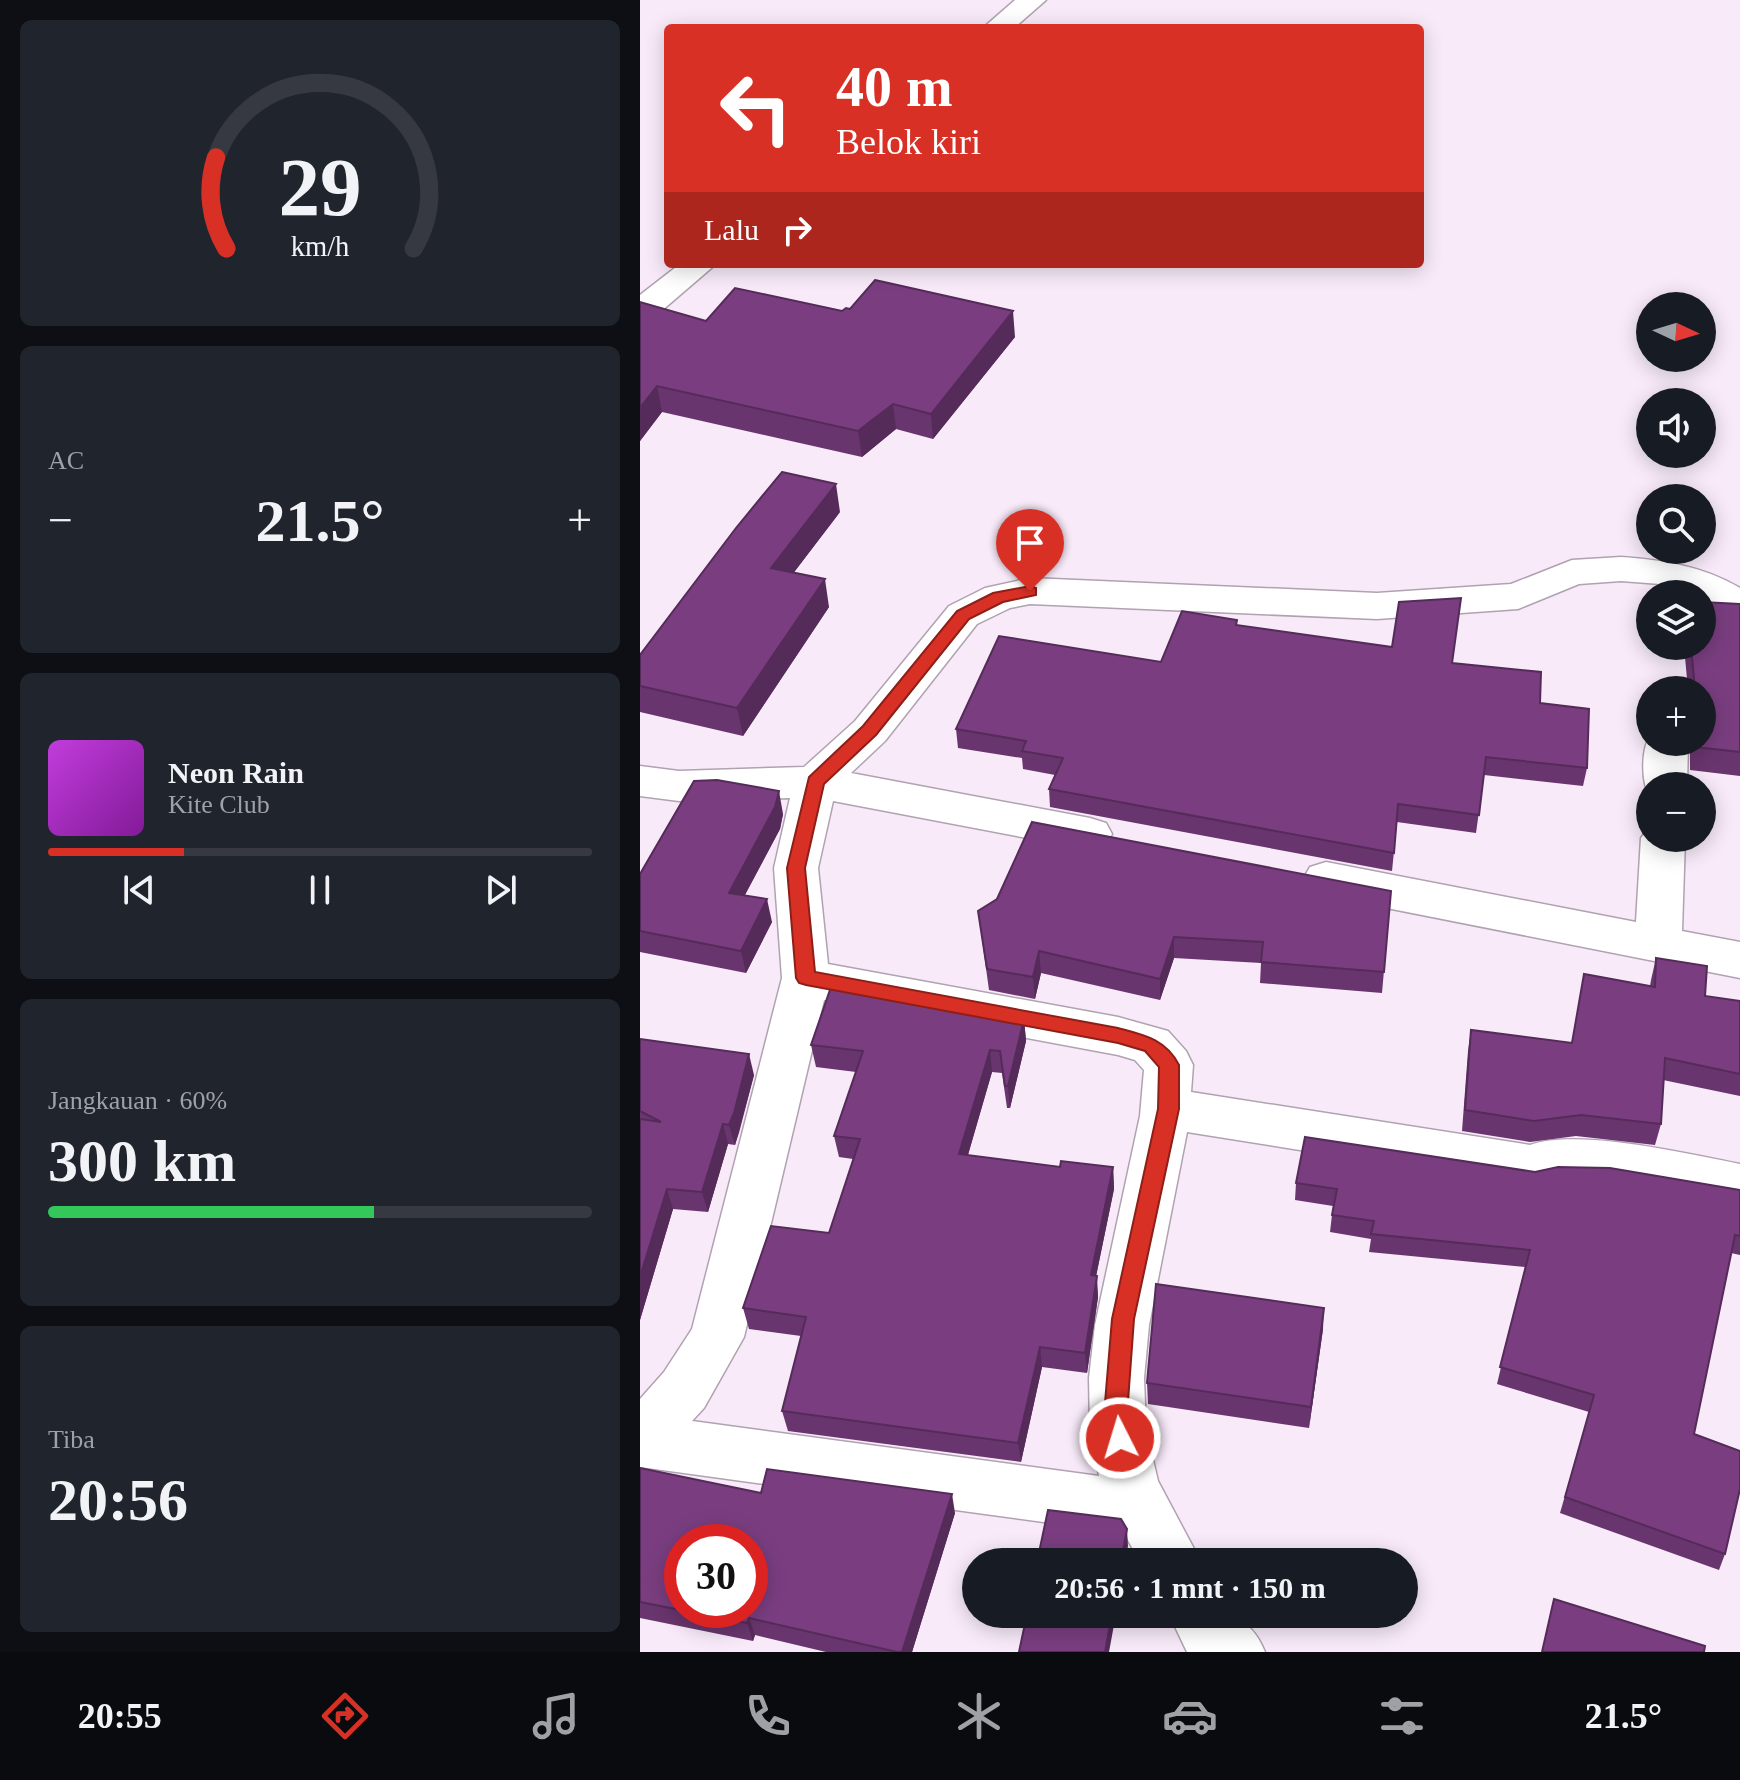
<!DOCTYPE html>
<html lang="id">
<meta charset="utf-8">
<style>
body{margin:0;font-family:"Times New Roman",serif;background:#20242c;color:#f1f3f6;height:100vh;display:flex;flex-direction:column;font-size:30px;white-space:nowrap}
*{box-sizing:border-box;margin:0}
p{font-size:26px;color:#9ea1a6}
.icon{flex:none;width:44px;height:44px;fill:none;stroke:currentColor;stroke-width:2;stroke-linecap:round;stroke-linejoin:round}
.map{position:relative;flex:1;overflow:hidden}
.details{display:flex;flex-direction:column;gap:20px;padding:20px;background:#0d0f14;width:640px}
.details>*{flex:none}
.hud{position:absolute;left:24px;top:24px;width:760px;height:244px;border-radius:8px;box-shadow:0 4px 20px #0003;background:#d93025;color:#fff;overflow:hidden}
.needle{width:52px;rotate:94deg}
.tools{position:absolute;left:996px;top:292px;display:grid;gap:16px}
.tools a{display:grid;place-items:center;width:80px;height:80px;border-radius:50%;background:#171b24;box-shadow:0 4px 20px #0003;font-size:40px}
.speed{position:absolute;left:24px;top:1524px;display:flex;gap:16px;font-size:40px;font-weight:700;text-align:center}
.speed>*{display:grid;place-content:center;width:104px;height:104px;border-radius:50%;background:#171b24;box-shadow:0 4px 20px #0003;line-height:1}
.speed .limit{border:12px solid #d22;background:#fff;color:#111}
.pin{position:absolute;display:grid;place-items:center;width:68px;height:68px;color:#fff;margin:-82px -34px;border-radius:50% 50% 50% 0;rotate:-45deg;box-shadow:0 0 8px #0007}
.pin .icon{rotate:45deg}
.me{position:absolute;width:88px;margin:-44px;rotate:355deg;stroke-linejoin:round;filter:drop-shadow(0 0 6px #0008)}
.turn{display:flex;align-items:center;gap:28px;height:168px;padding:0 40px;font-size:36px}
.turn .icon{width:104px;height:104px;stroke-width:2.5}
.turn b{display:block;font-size:56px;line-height:68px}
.then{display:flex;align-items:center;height:76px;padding:0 40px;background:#0003;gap:16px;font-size:30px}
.big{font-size:60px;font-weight:700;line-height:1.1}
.details .card{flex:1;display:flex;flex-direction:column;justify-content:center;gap:12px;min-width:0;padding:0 28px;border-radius:12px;background:#20242c}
.details .dial{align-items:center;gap:0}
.dial svg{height:208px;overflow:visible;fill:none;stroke:#363941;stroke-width:7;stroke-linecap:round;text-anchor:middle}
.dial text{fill:#f1f3f6;stroke:none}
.song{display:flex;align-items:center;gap:24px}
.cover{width:96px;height:96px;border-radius:12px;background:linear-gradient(135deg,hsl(290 70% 55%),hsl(290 70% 35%))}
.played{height:8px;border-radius:4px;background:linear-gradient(90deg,#d93025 25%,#363941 25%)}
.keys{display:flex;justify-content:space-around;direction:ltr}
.heat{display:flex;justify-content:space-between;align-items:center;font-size:44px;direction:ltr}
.charge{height:12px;border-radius:6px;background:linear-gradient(90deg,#34c759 60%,#363941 0)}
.trip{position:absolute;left:322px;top:1548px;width:456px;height:80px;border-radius:40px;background:#171b24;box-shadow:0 4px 20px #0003;font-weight:700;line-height:80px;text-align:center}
.tabs{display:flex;height:128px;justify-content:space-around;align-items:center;background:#090b0e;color:#9ea1a6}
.tabs .icon{width:56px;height:56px}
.tabs .selected{color:#d93025}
.tabs b{font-size:36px;color:#f1f3f6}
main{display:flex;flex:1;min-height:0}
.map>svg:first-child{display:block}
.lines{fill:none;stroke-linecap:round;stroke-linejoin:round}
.street-casing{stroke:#b0a2b1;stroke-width:3}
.secondary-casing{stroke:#b0a2b1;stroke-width:3}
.street{fill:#fff;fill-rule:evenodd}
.secondary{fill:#fff;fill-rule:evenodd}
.wall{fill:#69356e}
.shaded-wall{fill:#552b5a}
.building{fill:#7a3e80;stroke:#552b5a;stroke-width:2;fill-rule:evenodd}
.route{fill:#d93025;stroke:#8d1f18;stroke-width:2}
</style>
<main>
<section class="details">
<div class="card dial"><svg viewBox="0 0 100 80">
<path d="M14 69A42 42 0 1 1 86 69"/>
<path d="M14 69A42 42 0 0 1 10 34" stroke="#d93025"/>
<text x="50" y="56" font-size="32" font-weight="700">29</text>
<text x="50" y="72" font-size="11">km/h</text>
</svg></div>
<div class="card"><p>AC</p>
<div class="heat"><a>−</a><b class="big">21.5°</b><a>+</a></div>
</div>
<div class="card">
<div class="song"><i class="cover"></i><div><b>Neon Rain</b><p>Kite Club</p></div></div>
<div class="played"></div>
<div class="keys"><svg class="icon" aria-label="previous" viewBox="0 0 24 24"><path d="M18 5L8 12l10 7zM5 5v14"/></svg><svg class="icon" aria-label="pause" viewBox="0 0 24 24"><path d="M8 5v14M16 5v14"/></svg><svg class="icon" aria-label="next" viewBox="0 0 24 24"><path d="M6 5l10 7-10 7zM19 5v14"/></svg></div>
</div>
<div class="card"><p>Jangkauan · 60%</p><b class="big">300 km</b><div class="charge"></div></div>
<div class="card"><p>Tiba</p><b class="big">20:56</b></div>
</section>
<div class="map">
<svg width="1100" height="1652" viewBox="0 0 1100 1652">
<rect width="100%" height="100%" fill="#f8eaf9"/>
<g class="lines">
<g class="street-casing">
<path id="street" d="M 981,557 C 1023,560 1063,566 1100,588 L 1100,618 L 1086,614 L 1062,600 L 1062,594 L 1049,594 L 1020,584 L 981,581 L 939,584 L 878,609 L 737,619 L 390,604 L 370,608 L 337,624 L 245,741 L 211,773 L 450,818 L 466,823 L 472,834 L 466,845 L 450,850 L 193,801 L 178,868 L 188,964 L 478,1017 L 528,1031 L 546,1051 L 553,1065 L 551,1092 L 890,1145 C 939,1128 1047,1154 1100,1164 L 1100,1206 C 1045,1197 943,1169 892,1187 L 547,1132 L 509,1325 L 504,1378 L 506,1430 L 518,1481 L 561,1562 L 500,1562 L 484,1533 L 0,1467 L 0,1399 L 24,1372 L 52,1329 L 142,978 L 134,868 L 150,798 L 39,801 L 0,796 L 0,766 L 39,771 L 164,767 L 215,721 L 309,606 L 345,588 L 390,578 L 737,593 L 871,584 L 932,560 ZM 184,1000 L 478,1055 L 495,1060 L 504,1070 L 500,1116 L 455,1325 L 449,1378 L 450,1430 L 459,1476 L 52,1421 L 64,1408 L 104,1337 Z
M 1010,735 L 1010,742 L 1048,742 L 1047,786 L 1010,786 L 1010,797 C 1001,782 1001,751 1010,735 Z
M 1010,826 L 1010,838 L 1045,838 L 1042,931 L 1100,942 L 1100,978 L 686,896 L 670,891 L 663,879 L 670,867 L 686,862 L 996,922 L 1001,838 Z
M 529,1614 C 573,1614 606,1605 625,1652 L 547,1652 Z"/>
</g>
<g class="secondary-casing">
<path id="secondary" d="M 375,0 L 406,0 L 374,28 L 343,28 Z
M 40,264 L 76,264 L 12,319 L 0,322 L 0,295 Z"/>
</g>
<use href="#street" class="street"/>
<use href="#secondary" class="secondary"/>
</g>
<path class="wall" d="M 0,302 L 66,321 L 202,311 L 375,337 L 293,439 L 256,429 L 222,457 L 22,412 L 0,441 Z
M 200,512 L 154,572 L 189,607 L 103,736 L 0,712 L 0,655 Z
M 1100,604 L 1100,776 L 1050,770 L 1050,742 L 1062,742 L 1062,690 L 1048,690 L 1044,646 L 1062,646 Z
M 597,625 L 812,663 L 900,703 L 947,768 L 943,786 L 844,775 L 836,833 L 757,822 L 752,871 L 410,807 L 409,789 L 415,775 L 383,769 L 382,758 L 318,748 L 316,729 L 521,662 Z
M 143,814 L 140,829 L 105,895 L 132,922 L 106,973 L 0,952 L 0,874 Z
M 751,891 L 742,993 L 620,983 L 621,963 L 534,958 L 520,1000 L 401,973 L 395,999 L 349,990 L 338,911 Z
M 1016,958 L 1065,996 L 1100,1001 L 1100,1096 L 1023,1080 L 1021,1124 L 1015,1145 L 936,1136 L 890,1142 L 822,1131 L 828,1051 L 831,1030 L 931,1043 L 1010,986 L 1011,980 Z
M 384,1019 L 386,1041 L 370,1108 L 367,1108 L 362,1073 L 352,1072 L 328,1155 L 420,1167 L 473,1167 L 474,1189 L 456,1276 L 458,1297 L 447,1373 L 402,1367 L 381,1462 L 148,1431 L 142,1411 L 161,1336 L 109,1329 L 103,1308 L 189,1233 L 213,1159 L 199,1157 L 194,1136 L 216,1072 L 176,1067 L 171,1045 Z
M 0,1039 L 114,1075 L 99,1133 L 95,1145 L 88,1144 L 68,1212 L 33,1209 L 0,1320 Z
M 895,1172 L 1100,1190 L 1100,1255 L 1091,1253 L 1054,1434 L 1085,1554 L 1079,1570 L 920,1513 L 949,1412 L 857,1384 L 885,1267 L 729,1252 L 731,1239 L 690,1232 L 693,1206 L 655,1200 L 656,1183 Z
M 683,1329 L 669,1428 L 508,1404 L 507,1383 Z
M 0,1468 L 121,1493 L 315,1513 L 272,1652 L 186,1652 L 115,1635 L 113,1641 L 0,1618 Z"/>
<path class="shaded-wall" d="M 373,311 L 375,337 L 293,439 L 291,414 Z
M 17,386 L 22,412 L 0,441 L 0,408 Z
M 253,404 L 256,429 L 222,457 L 218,431 Z
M 196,484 L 200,512 L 136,596 L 131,568 Z
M 185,579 L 189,607 L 103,736 L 97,708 Z
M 139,791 L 143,814 L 140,829 L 94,915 L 89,893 Z
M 127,899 L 132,922 L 106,973 L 101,951 Z
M 534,937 L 534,958 L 520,1000 L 520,979 Z
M 399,951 L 401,973 L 395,999 L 393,977 Z
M 384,1019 L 386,1041 L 370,1108 L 368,1086 Z
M 350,1050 L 352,1072 L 322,1175 L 319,1154 Z
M 109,1054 L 114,1075 L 95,1145 L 89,1125 Z
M 83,1124 L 88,1144 L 68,1212 L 62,1192 Z
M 473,1167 L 474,1189 L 452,1296 L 451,1275 Z
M 27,1189 L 33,1209 L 0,1320 L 0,1277 Z
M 457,1276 L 458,1297 L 447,1373 L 445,1353 Z
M 684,1308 L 683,1329 L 669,1428 L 671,1407 Z
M 400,1347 L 402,1367 L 381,1462 L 378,1443 Z
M 312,1494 L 315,1513 L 272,1652 L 262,1652 Z
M 487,1529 L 488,1546 L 485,1562 L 481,1562 Z
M 472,1614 L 476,1614 L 469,1652 L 465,1652 Z
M 109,1618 L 115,1635 L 113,1641 L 107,1623 Z"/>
<path class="building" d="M 235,280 L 373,311 L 291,414 L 253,404 L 218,431 L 17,386 L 0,408 L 0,302 L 66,321 L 95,288 L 202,311 L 206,308 L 210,309 Z
M 142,472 L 196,484 L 131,568 L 185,579 L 97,708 L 0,686 L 0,655 L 96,528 Z
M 821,598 L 812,663 L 901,672 L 900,703 L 949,709 L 947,768 L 846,757 L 839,815 L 758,804 L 754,853 L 409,789 L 423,758 L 382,751 L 386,741 L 316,729 L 359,636 L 521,662 L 542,611 L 597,620 L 596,625 L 752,647 L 759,602 Z
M 1062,602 L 1100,604 L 1100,752 L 1056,747 L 1056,742 L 1062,742 L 1062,690 L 1055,690 L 1051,646 L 1062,646 Z
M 77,780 L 139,791 L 135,807 L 89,893 L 127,899 L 101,951 L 0,931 L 0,874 L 54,781 Z
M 392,822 L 751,891 L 744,972 L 621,962 L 623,942 L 534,937 L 520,979 L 399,951 L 393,977 L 347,969 L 338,911 L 357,899 Z
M 1016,958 L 1067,966 L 1065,996 L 1100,1001 L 1100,1074 L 1025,1058 L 1021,1124 L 941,1115 L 894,1121 L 825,1110 L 831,1030 L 932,1043 L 944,974 L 1015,987 Z
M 192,984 L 384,1019 L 368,1086 L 365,1086 L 360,1051 L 350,1050 L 319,1154 L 420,1167 L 421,1161 L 473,1167 L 451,1275 L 457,1276 L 445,1353 L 400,1347 L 378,1443 L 142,1411 L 166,1317 L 103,1308 L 131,1226 L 189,1233 L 220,1139 L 194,1136 L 223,1051 L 171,1045 Z
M 0,1039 L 109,1054 L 94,1113 L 89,1125 L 83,1124 L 62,1192 L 27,1189 L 0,1277 L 0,1119 L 21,1122 L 0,1111 Z
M 665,1137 L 895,1172 L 918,1167 L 970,1168 L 1100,1190 L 1100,1236 L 1095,1235 L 1054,1434 L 1100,1451 L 1100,1489 L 1085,1554 L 925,1497 L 954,1395 L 860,1367 L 890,1250 L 731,1234 L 734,1221 L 692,1215 L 697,1189 L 656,1183 Z
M 516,1284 L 684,1308 L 671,1407 L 507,1383 Z
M 0,1468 L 121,1493 L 127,1469 L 312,1494 L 262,1652 L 257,1652 L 109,1618 L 107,1623 L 0,1602 ZM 42,1542 L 110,1542 L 110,1610 L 42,1610 Z
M 408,1510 L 481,1519 L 487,1529 L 481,1562 L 397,1562 Z
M 914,1599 L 1065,1646 L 1064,1652 L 902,1652 Z
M 387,1614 L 472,1614 L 465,1652 L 379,1652 Z"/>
<path class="route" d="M 390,586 L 396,588 L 396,595 L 363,602 L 329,619 L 236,735 L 184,784 L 165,868 L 175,972 L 478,1028 C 504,1035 526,1039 539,1065 L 539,1109 L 494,1319 L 487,1415 L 492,1438 L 488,1445 L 480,1448 L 472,1445 L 464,1415 L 472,1319 L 518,1109 L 519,1067 L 505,1051 L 478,1043 L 166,985 L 159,983 L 156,978 L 147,868 L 169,777 L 223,726 L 317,611 L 353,593 Z"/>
</svg>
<div class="tools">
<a><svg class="needle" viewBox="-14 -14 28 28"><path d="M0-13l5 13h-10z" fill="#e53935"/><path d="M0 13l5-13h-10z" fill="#9ea1a6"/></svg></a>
<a><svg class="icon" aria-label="sound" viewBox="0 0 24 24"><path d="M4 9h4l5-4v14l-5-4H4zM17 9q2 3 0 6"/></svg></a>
<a><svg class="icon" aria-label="search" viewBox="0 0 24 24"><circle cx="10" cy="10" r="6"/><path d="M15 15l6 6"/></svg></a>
<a><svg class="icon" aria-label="layers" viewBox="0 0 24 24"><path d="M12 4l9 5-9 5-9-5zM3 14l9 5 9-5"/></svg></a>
<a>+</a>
<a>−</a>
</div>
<div class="speed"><div class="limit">30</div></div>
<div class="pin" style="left:390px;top:591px;background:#d93025"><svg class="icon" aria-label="arrive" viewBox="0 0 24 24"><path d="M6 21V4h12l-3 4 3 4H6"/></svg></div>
<svg class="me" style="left:480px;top:1438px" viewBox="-20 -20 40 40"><circle r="17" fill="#d93025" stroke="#fff" stroke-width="3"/><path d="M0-11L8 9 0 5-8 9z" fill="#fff"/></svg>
<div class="trip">20:56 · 1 mnt · 150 m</div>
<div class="hud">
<div class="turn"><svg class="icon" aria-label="left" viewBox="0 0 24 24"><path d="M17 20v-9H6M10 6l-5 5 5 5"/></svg><div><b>40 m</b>Belok kiri</div></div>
<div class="then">Lalu<svg class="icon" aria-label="right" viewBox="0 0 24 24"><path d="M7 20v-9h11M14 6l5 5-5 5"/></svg></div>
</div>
</div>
</main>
<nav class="tabs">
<b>20:55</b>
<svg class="icon selected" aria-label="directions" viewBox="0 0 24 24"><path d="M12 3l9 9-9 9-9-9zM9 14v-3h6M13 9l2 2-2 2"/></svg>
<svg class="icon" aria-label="music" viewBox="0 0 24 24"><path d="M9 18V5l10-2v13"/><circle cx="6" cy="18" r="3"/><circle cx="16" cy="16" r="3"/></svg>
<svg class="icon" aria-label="phone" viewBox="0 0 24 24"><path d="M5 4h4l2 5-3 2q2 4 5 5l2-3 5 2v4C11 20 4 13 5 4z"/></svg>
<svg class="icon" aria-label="climate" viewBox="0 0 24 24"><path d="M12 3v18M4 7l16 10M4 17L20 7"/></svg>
<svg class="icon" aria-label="car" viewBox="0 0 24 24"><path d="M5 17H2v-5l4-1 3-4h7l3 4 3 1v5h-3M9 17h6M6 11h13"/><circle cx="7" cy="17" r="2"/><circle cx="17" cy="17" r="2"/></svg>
<svg class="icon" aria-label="filters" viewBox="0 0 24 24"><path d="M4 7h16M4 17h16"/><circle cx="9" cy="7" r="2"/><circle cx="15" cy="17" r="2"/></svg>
<b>21.5°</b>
</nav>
